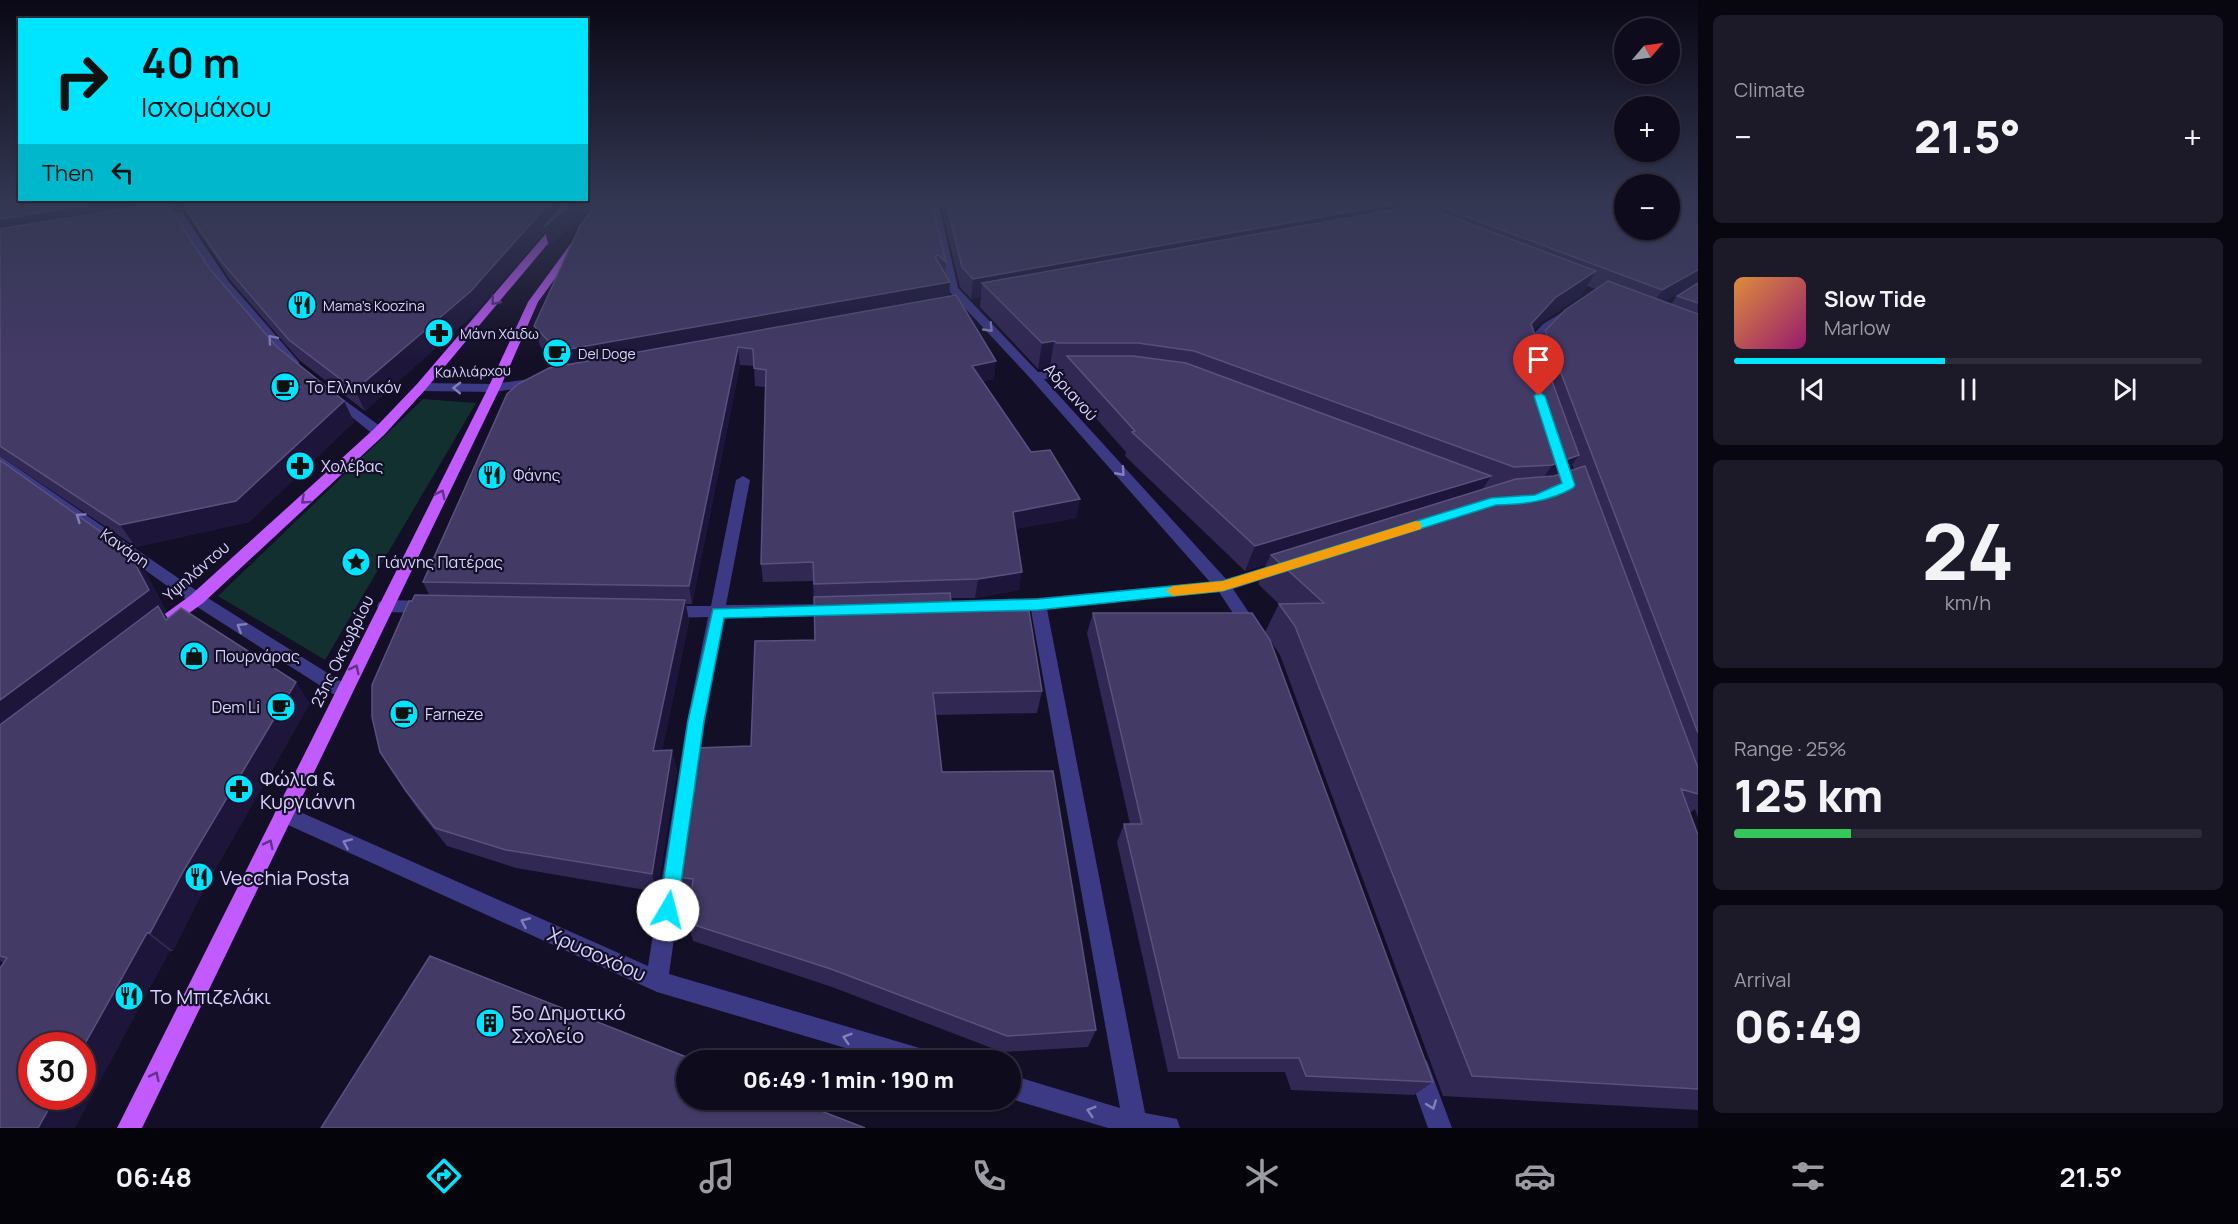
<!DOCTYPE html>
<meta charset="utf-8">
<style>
body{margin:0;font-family:Manrope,sans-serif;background:#1c1929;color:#f1f3f6;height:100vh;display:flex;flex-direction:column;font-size:22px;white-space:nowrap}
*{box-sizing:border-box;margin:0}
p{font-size:20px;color:#9b9ba3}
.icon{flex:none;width:33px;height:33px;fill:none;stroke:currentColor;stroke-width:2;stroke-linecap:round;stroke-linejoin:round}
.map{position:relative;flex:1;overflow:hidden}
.drawer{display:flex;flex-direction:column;gap:15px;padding:15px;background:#08060f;width:540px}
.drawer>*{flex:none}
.hud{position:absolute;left:18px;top:18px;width:570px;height:183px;border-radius:0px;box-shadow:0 2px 4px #0004,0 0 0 2px #2e2b3b;background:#00e5ff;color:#111;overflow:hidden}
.needle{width:39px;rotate:61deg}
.buttons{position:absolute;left:1614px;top:18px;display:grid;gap:12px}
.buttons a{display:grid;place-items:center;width:66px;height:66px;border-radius:50%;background:#0e0b1c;box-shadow:0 2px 4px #0004,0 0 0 2px #2e2b3b;font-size:30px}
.speed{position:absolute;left:18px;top:1032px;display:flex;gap:12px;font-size:30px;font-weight:700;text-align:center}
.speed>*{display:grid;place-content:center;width:78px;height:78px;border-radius:50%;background:#0e0b1c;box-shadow:0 2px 4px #0004,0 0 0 2px #2e2b3b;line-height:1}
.speed .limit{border:9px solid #d22;background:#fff;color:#111}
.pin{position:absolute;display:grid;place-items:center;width:51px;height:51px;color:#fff;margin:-62px -26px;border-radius:50% 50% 50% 0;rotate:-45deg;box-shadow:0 0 6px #0007}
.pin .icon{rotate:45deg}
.me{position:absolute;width:66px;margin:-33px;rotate:8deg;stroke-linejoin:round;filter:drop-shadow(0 0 4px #0008)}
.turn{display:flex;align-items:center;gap:21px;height:126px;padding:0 24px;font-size:27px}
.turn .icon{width:78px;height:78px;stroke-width:2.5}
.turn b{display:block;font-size:42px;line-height:51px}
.then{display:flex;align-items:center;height:57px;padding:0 24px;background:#0003;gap:12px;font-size:22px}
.big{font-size:45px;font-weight:800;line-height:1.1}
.drawer .widget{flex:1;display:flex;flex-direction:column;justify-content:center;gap:9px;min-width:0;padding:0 21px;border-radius:9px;background:#1c1929}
.drawer .dial{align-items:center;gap:0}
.dial b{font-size:78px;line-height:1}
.song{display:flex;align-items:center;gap:18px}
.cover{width:72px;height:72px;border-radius:9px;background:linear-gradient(135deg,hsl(30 70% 55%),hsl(320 70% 35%))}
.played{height:6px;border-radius:3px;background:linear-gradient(90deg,#00e5ff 45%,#2e2b3b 45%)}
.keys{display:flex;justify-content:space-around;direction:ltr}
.heat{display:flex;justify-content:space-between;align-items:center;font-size:33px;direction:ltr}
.charge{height:9px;border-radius:4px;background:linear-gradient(90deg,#34c759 25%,#2e2b3b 0)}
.trip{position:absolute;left:676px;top:1050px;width:345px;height:60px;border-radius:30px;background:#0e0b1c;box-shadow:0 2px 4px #0004,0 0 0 2px #2e2b3b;font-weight:800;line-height:60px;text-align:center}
.menu{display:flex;height:96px;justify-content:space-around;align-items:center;background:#06040b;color:#9b9ba3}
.menu .icon{width:42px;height:42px}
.menu .active{color:#00e5ff}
.menu b{font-size:27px;color:#f1f3f6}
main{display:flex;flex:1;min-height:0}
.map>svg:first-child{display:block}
.green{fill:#12302f}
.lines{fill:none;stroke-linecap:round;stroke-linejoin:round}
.minor{fill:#3d3a85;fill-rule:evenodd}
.major{fill:#c25bff;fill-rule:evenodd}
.wall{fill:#312854;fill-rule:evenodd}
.shaded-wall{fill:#1d163a}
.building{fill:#433a66;stroke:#5a527e;stroke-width:1.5}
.oneway{stroke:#623188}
.oneway2{stroke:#837fbc}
.route{fill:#00e5ff;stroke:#0095a6;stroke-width:1.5}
.slow{fill:#f59e0b}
.labels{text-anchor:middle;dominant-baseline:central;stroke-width:4.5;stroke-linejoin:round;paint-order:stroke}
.far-poi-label{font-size:14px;fill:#d9d4ff;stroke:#130f26;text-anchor:start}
.far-street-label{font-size:14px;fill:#d9d4ff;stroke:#130f26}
.poi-label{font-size:16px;fill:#d9d4ff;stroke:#130f26;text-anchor:start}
.street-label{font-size:16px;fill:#d9d4ff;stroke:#130f26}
.near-poi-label{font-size:20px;fill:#d9d4ff;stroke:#130f26;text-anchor:start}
.near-street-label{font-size:20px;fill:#d9d4ff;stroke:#130f26}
</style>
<main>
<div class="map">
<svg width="1698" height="1128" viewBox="0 0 1698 1128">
<rect width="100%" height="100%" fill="#130f26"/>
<path class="green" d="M 423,399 L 476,403 L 325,660 L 218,596 Z"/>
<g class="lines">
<path class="minor" d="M 928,202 L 938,202 L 958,288 L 1038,372 L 1087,369 L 1089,372 L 1083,376 L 1044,379 L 1226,579 L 1281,563 L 1289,568 L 1286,572 L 1233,589 L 1260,629 L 1258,633 L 1246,633 L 1219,592 L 1047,609 L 1145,1113 L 1177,1119 L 1180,1128 L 1108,1128 L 1011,1099 L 1011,1075 L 1120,1108 L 1031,610 L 931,613 L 925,611 L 923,607 L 925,603 L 931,601 L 1038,598 L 1210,582 L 1031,379 L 949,291 Z
M 176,212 L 182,212 L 229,282 L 299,362 L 299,368 L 291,368 L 221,286 L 174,214 Z
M 1568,309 L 1572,310 L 1572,314 L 1551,328 L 1530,351 L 1529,356 L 1521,356 L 1518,351 L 1543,324 Z
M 537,378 L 541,379 L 541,385 L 494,392 L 421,391 L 415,387 L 421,383 L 494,384 Z
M 332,391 L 384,429 L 385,432 L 384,435 L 374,435 L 328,398 L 328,392 Z
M 0,456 L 203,595 L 350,687 L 353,692 L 350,697 L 344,699 L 338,697 L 191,603 L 0,466 Z
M 743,476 L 750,480 L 726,605 L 835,604 L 841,606 L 843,610 L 841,614 L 835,616 L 724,617 L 705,721 L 669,974 L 923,1049 L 931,1052 L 934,1060 L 886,1060 L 657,992 L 277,820 L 274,814 L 277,808 L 284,805 L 291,808 L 648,966 L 687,721 L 708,617 L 667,618 L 661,616 L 659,612 L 661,608 L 667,606 L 711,606 L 736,480 Z
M 385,600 L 427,601 L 433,603 L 435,607 L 433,611 L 427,613 L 385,612 L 379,610 L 377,606 L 379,602 Z
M 1419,1057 L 1427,1061 L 1452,1128 L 1428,1128 L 1407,1069 L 1411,1061 Z"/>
<path class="major" d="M 573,202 L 583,202 L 425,390 L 384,435 L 203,603 L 174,624 L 162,624 L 160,620 L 162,616 L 191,595 L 374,429 L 417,384 Z
M 575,238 L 583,240 L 538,302 L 500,388 L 142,1128 L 117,1128 L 488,388 L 528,302 Z"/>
</g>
<path class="wall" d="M 0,202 L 931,202 L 946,262 L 945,273 L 949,297 L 994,379 L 983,381 L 1031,452 L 1080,499 L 1076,518 L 1015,529 L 1019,590 L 975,598 L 950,598 L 952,611 L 1042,691 L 1037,713 L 935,715 L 942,772 L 1096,1030 L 1088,1047 L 1002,1052 L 832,987 L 693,941 L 688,923 L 691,898 L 682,896 L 677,877 L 751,746 L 815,640 L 813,581 L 763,582 L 761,564 L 765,387 L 755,386 L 754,366 L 740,365 L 692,604 L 686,604 L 689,621 L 662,751 L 672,750 L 677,770 L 657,892 L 516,868 L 447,846 L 418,810 L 380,752 L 412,601 L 429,595 L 423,582 L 559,367 L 540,346 L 534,326 L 597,203 L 549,246 L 545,231 L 477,311 L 365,411 L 299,360 L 231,281 L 190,219 L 185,209 L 172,211 L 209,268 L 277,347 L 344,401 L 354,422 L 249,522 L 136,547 L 0,456 Z
M 940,202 L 1698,202 L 1698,282 L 1664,301 L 1671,304 L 1677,296 L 1698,283 L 1698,818 L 1695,809 L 1690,813 L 1698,835 L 1698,1110 L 1443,1096 L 1280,655 L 1265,632 L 1279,604 L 1258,584 L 1266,564 L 1245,571 L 1125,456 L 1126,452 L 1062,380 L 1064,369 L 1052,369 L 1050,366 L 1038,369 L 980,307 L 981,297 L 971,299 L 960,287 ZM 1587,286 L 1596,289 L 1545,331 L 1538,343 L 1533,331 L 1542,322 L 1581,296 ZM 1572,464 L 1574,470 L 1567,472 Z
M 0,460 L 129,552 L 146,573 L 166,611 L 164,613 L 168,619 L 310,703 L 204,889 L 173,951 L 4,963 L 0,961 Z
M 1093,613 L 1433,1082 L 1414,1095 L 1291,1090 L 1285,1072 L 1168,1072 L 1117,842 L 1124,824 L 1130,824 L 1087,633 Z"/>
<path class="shaded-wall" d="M 106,202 L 181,202 L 185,209 L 0,240 L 0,219 Z
M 550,202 L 598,202 L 549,246 L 545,231 L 477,311 L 365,411 L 355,390 Z
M 1400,203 L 1392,221 L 982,283 L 981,297 L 971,299 L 973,279 Z
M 1698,270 L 1698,282 L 1649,310 L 1662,290 Z
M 1596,271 L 1581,296 L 1542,322 L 1516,349 L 1531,324 L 1556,297 Z
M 950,282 L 949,302 L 564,372 L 558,351 Z
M 1054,341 L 1050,366 L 1038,369 L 1042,343 Z
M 738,347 L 740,365 L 692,604 L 689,586 Z
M 996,361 L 994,379 L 971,384 L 972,366 Z
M 344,401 L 354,422 L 249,522 L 136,547 L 120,525 Z
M 1579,455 L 1560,482 L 1534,492 L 1552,465 Z
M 1491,476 L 1475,501 L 1271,555 L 1266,564 L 1245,571 L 1255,546 Z
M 1080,499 L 1076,518 L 1010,530 L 1013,512 Z
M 129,552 L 146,573 L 166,611 L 164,613 L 175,628 L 0,738 L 0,700 Z
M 1022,572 L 1019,590 L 975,598 L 978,579 Z
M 685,600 L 689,621 L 658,771 L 653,751 Z
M 296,682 L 310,703 L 204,889 L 173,951 L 150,933 L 184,870 Z
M 672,750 L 677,770 L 657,892 L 652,874 Z
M 147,933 L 170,951 L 75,1128 L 38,1128 L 56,1096 L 82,1096 L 82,1049 Z"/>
<path class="building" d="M 0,202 L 106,202 L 0,219 Z
M 166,202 L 209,268 L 277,347 L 344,401 L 236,501 L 120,525 L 0,446 L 0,229 Z
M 181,202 L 550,202 L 471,291 L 355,390 L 289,340 L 221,261 Z
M 566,202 L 574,202 L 544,227 Z
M 598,202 L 931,202 L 946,262 L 938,255 L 935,257 L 950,282 L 558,351 L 534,326 L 580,226 Z
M 946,202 L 1398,202 L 1400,203 L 973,279 L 962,267 Z
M 1427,202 L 1624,202 L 1624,230 L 1670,230 L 1670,202 L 1698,202 L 1698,270 L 1662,290 Z
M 1420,205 L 1596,271 L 1556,297 L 1531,324 L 1579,455 L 1552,465 L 1514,467 L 1194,351 L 1138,343 L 1057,343 L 1054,341 L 1042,343 L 982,283 Z
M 1608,281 L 1698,314 L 1698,733 L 1545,331 L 1565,310 Z
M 1698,283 L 1698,303 L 1677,296 Z
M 956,295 L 996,361 L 972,366 L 1031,452 L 1050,450 L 1080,499 L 1013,512 L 1022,572 L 978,579 L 814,584 L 813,562 L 761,564 L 766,370 L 754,368 L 753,349 L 738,347 L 689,586 L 423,582 L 507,394 L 518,384 L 549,368 Z
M 1067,356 L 1133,356 L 1186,363 L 1491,476 L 1255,546 L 1132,432 L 1135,431 Z
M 0,460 L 129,552 L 149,590 L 0,700 Z
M 1585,466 L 1698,768 L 1698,794 L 1681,789 L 1698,835 L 1698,1089 L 1472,1076 L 1295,626 L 1279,604 L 1324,603 L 1271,555 L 1516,479 L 1554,476 Z
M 950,593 L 952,611 L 1029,611 L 1042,691 L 933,693 L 942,772 L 1053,771 L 1096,1030 L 1007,1036 L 831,969 L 688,923 L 693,879 L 677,877 L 696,748 L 751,746 L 755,641 L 815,640 L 814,597 Z
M 415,595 L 685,600 L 653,751 L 672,750 L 652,874 L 506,850 L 435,828 L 406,791 L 380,752 L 372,717 L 372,685 L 409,601 L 412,601 Z
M 158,606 L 166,620 L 181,608 L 296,682 L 184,870 L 150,933 L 147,933 L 82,1049 L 82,1046 L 32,1046 L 32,1096 L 56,1096 L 38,1128 L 0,1128 L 0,968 L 7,958 L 0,956 L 0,725 Z
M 1093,613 L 1252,613 L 1270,640 L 1433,1082 L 1306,1076 L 1299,1058 L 1179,1058 L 1124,824 L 1142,824 Z
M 430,956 L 694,1060 L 687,1060 L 687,1100 L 793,1100 L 865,1128 L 321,1128 Z"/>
<defs><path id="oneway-chevron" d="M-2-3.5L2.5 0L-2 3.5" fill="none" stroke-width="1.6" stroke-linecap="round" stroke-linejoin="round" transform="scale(1.5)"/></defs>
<g class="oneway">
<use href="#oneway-chevron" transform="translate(495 301) rotate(130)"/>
<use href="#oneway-chevron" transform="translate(441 494) rotate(-64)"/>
<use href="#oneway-chevron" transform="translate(305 500) rotate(138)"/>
<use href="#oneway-chevron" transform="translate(355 669) rotate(-64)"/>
<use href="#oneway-chevron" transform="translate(269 844) rotate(-64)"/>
<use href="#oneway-chevron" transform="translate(155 1076) rotate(-64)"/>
</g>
<g class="oneway2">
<use href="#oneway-chevron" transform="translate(989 328) rotate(46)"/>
<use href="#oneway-chevron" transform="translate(272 339) rotate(-130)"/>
<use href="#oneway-chevron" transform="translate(457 388) rotate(-179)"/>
<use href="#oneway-chevron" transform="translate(1121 472) rotate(48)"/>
<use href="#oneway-chevron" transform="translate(80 517) rotate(-145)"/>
<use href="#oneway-chevron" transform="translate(241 627) rotate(-148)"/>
<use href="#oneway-chevron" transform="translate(347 843) rotate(-156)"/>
<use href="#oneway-chevron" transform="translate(525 922) rotate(-156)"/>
<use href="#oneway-chevron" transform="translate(847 1038) rotate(-163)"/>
<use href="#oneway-chevron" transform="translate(1432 1105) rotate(70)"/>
<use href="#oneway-chevron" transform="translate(1091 1111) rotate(-163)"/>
</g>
<linearGradient id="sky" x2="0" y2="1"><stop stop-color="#0a0815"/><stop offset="0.56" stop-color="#333752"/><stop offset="1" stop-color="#333752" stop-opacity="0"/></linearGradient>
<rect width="1698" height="360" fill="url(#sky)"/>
<path class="route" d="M 1539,392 L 1545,396 L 1575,485 L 1573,488 C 1548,502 1525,504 1496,505 L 1223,591 L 1038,610 L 724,618 L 704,721 L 677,910 L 675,916 L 668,919 L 661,916 L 659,910 L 688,721 L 713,609 L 1038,599 L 1223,581 L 1491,498 L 1535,495 L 1562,483 L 1534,396 Z"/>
<path class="slow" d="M 1416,521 L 1421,523 L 1421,529 L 1223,591 L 1173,596 L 1166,591 L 1173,586 L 1223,581 Z"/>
<defs>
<g id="restaurant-disc" transform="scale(1.5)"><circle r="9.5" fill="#00e5ff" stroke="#130f26"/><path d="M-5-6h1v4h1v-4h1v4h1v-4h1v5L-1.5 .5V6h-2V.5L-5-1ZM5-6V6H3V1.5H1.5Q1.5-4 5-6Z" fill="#111"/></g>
<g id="pharmacy-disc" transform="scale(1.5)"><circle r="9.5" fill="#00e5ff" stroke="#130f26"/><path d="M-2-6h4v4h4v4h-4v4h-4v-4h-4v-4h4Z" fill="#111"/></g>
<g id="cafe-disc" transform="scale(1.5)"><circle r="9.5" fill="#00e5ff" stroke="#130f26"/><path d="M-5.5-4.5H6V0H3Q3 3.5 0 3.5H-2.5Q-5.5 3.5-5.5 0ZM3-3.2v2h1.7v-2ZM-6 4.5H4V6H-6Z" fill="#111"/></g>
<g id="sight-disc" transform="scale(1.5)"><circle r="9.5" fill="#00e5ff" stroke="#130f26"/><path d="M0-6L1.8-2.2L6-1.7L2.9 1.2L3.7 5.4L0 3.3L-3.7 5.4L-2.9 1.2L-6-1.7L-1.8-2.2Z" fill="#111"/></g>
<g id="shop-disc" transform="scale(1.5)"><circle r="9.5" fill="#00e5ff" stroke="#130f26"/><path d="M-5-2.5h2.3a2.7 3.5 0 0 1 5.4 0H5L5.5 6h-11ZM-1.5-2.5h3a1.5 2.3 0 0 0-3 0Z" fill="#111"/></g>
<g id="building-disc" transform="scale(1.5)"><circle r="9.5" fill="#00e5ff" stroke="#130f26"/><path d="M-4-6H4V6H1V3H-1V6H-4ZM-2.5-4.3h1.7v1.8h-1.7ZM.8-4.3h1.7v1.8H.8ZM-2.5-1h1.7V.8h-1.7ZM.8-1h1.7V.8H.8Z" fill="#111"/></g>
</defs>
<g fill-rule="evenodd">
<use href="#restaurant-disc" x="302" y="305"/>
<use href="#pharmacy-disc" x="439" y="333"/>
<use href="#cafe-disc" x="557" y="353"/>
<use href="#cafe-disc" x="285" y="387"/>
<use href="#pharmacy-disc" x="300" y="466"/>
<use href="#restaurant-disc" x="492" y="475"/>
<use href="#sight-disc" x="356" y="562"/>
<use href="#shop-disc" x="194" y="656"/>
<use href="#cafe-disc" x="281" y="707"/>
<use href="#cafe-disc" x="404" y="714"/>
<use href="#pharmacy-disc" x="239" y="789"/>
<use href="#restaurant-disc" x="199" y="877"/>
<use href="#restaurant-disc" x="129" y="996"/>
<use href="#building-disc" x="490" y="1023"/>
</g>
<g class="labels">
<g class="far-poi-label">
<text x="323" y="305">Mama's Koozina</text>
<text x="460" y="333">Μάνη Χάιδω</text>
<text x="578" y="353">Del Doge</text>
</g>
<g class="far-street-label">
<text transform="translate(473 371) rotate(-2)">Καλλιάρχου</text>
</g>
<g class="poi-label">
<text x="306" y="387">Το Ελληνικόν</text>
<text x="321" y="466">Χολέβας</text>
<text x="513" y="475">Φάνης</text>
<text x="377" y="562">Γιάννης Πατέρας</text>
<text x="215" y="656">Πουρνάρας</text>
<text x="260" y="707" text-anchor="end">Dem Li</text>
<text x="425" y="714">Farneze</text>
</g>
<g class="street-label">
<text transform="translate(1071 392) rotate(48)">Αδριανού</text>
<text transform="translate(125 548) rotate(35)">Κανάρη</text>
<text transform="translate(196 571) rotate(-41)">Υψηλάντου</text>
<text transform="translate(342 651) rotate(-64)">23ης Οκτωβρίου</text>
</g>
<g class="near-poi-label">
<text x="260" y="778">Φώλια &amp;<tspan x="260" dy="23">Κυργιάννη</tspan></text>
<text x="220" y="877">Vecchia Posta</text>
<text x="150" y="996">Το Μπιζελάκι</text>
<text x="511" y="1012">5ο Δημοτικό<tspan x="511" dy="23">Σχολείο</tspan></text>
</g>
<g class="near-street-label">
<text transform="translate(597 954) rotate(24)">Χρυσοχόου</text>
</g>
</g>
</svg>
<div class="buttons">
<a><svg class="needle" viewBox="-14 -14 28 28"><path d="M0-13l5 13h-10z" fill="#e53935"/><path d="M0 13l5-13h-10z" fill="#9b9ba3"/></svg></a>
<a>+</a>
<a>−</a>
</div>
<div class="speed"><div class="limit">30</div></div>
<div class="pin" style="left:1539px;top:396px;background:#d93025"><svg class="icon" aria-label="arrive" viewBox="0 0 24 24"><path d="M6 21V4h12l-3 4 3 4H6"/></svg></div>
<svg class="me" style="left:668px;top:910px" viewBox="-20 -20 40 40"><circle r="19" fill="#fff"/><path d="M0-13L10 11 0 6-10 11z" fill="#00e5ff"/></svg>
<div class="trip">06:49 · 1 min · 190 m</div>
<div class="hud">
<div class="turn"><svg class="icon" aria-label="right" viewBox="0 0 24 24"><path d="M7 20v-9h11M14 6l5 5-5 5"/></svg><div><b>40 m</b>Ισχομάχου</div></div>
<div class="then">Then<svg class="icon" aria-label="left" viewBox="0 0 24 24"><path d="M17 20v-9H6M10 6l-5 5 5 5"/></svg></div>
</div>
</div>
<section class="drawer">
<div class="widget"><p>Climate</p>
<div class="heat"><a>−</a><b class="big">21.5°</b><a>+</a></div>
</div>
<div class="widget">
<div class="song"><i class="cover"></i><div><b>Slow Tide</b><p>Marlow</p></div></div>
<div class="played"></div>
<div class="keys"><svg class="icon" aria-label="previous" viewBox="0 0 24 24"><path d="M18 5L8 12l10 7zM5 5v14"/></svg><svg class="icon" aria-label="pause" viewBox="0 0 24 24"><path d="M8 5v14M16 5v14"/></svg><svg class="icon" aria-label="next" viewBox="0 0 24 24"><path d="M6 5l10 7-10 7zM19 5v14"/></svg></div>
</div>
<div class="widget dial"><b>24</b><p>km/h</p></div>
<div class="widget"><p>Range · 25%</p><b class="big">125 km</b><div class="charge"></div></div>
<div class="widget"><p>Arrival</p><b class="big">06:49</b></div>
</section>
</main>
<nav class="menu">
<b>06:48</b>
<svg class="icon active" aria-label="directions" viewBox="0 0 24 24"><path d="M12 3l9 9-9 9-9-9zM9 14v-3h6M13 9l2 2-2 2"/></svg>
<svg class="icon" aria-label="music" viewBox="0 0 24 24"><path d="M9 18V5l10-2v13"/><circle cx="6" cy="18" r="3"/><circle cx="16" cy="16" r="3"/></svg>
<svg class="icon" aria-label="phone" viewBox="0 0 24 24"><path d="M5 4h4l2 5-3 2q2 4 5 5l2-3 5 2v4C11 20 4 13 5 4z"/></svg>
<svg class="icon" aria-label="climate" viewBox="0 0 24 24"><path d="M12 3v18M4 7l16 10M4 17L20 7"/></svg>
<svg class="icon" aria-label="car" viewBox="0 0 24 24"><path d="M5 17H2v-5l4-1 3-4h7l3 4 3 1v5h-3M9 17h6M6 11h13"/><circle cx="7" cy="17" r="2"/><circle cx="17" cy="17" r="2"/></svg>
<svg class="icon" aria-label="filters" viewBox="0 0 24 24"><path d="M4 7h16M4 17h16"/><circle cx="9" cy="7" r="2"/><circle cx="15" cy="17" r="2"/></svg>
<b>21.5°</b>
</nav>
